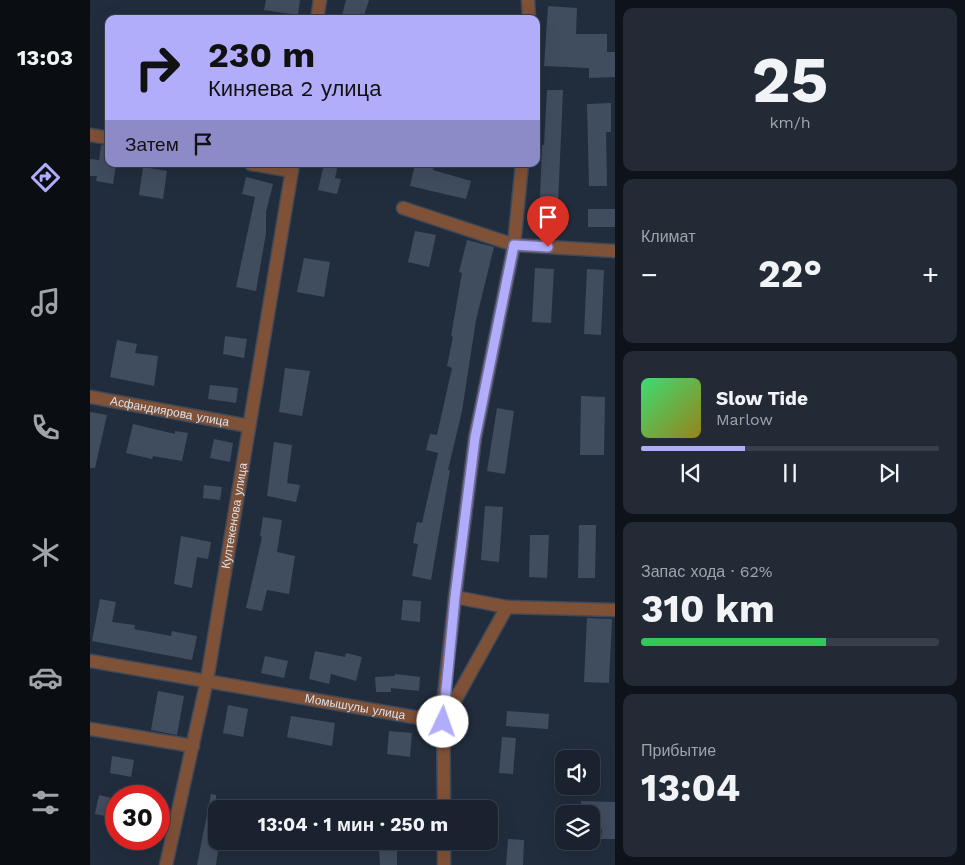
<!DOCTYPE html>
<html lang="ru">
<meta charset="utf-8">
<style>
body{margin:0;font-family:"Work Sans",sans-serif;background:#222a36;color:#f1f3f6;height:100vh;display:flex;flex-direction:column;font-size:19px;white-space:nowrap}
*{box-sizing:border-box;margin:0}
p{font-size:16px;color:#9fa4aa}
.icon{flex:none;width:28px;height:28px;fill:none;stroke:currentColor;stroke-width:2;stroke-linecap:round;stroke-linejoin:round}
.map{position:relative;flex:1;overflow:hidden}
.details{display:flex;flex-direction:column;gap:8px;padding:8px;background:#0e1319;width:350px}
.details>*{flex:none}
.hud{position:absolute;left:15px;top:15px;width:435px;height:152px;border-radius:10px;box-shadow:0 5px 20px #0002,0 0 0 1px #373f4a;background:#b1adfa;color:#111;overflow:hidden}
.buttons{position:absolute;left:465px;top:750px;display:grid;gap:10px}
.buttons a{display:grid;place-items:center;width:45px;height:45px;border-radius:10px;background:#19222e;box-shadow:0 5px 20px #0002,0 0 0 1px #373f4a;font-size:25px}
.speed{position:absolute;left:15px;top:785px;display:flex;gap:10px;font-size:25px;font-weight:700;text-align:center}
.speed>*{display:grid;place-content:center;width:65px;height:65px;border-radius:50%;background:#19222e;box-shadow:0 5px 20px #0002,0 0 0 1px #373f4a;line-height:1}
.speed .limit{border:8px solid #d22;background:#fff;color:#111}
.pin{position:absolute;display:grid;place-items:center;width:42px;height:42px;color:#fff;margin:-51px -21px;border-radius:50% 50% 50% 0;rotate:-45deg;box-shadow:0 0 5px #0007}
.pin .icon{rotate:45deg}
.me{position:absolute;width:55px;margin:-28px;rotate:3deg;stroke-linejoin:round;filter:drop-shadow(0 0 4px #0008)}
.turn{display:flex;align-items:center;gap:18px;height:105px;padding:0 20px;font-size:22px}
.turn .icon{width:65px;height:65px;stroke-width:2.5}
.turn b{display:block;font-size:35px;line-height:42px}
.then{display:flex;align-items:center;height:48px;padding:0 20px;background:#0003;gap:10px;font-size:19px}
.big{font-size:38px;font-weight:700;line-height:1.1}
.details .widget{flex:1;display:flex;flex-direction:column;justify-content:center;gap:8px;min-width:0;padding:0 18px;border-radius:10px;background:#222a36}
.details .dial{align-items:center;gap:0}
.dial b{font-size:65px;line-height:1}
.song{display:flex;align-items:center;gap:15px}
.cover{width:60px;height:60px;border-radius:8px;background:linear-gradient(135deg,hsl(140 70% 55%),hsl(50 70% 35%))}
.played{height:5px;border-radius:2px;background:linear-gradient(90deg,#b1adfa 35%,#373f4a 35%)}
.keys{display:flex;justify-content:space-around;direction:ltr}
.heat{display:flex;justify-content:space-between;align-items:center;font-size:28px;direction:ltr}
.charge{height:8px;border-radius:4px;background:linear-gradient(90deg,#34c759 62%,#373f4a 0)}
.trip{position:absolute;left:118px;top:800px;width:290px;height:50px;border-radius:10px;background:#19222e;box-shadow:0 5px 20px #0002,0 0 0 1px #373f4a;font-weight:700;line-height:50px;text-align:center}
main{display:flex;flex:1;min-height:0}
.tabs{display:flex;flex-direction:column;width:90px;justify-content:space-around;align-items:center;background:#0a0e12;color:#9fa4aa}
.tabs .icon{width:35px;height:35px}
.tabs .current{color:#b1adfa}
.tabs b{font-size:22px;color:#f1f3f6}
.map>svg:first-child{display:block}
.building{fill:#404d5f}
.lines{fill:none;stroke-linecap:round;stroke-linejoin:round}
.street-casing{stroke:#3e4a59;stroke-width:15}
.street{stroke:#7f5137;stroke-width:12}
.route-casing{stroke:#7370a2;stroke-width:12}
.route{stroke:#b1adfa;stroke-width:9}
.labels{text-anchor:middle;dominant-baseline:central;stroke-width:5;stroke-linejoin:round;paint-order:stroke}
.street-label{font-size:12px;fill:#d9e1ec;stroke:#172333}
</style>
<main>
<nav class="tabs">
<b>13:03</b>
<svg class="icon current" aria-label="directions" viewBox="0 0 24 24"><path d="M12 3l9 9-9 9-9-9zM9 14v-3h6M13 9l2 2-2 2"/></svg>
<svg class="icon" aria-label="music" viewBox="0 0 24 24"><path d="M9 18V5l10-2v13"/><circle cx="6" cy="18" r="3"/><circle cx="16" cy="16" r="3"/></svg>
<svg class="icon" aria-label="phone" viewBox="0 0 24 24"><path d="M5 4h4l2 5-3 2q2 4 5 5l2-3 5 2v4C11 20 4 13 5 4z"/></svg>
<svg class="icon" aria-label="climate" viewBox="0 0 24 24"><path d="M12 3v18M4 7l16 10M4 17L20 7"/></svg>
<svg class="icon" aria-label="car" viewBox="0 0 24 24"><path d="M5 17H2v-5l4-1 3-4h7l3 4 3 1v5h-3M9 17h6M6 11h13"/><circle cx="7" cy="17" r="2"/><circle cx="17" cy="17" r="2"/></svg>
<svg class="icon" aria-label="filters" viewBox="0 0 24 24"><path d="M4 7h16M4 17h16"/><circle cx="9" cy="7" r="2"/><circle cx="15" cy="17" r="2"/></svg>
</nav>
<div class="map">
<svg width="525" height="865" viewBox="0 0 525 865">
<rect width="100%" height="100%" fill="#212d3d"/>
<path class="building" d="M 176,0 L 210,0 L 208,15 L 174,10 Z
M 256,0 L 279,0 L 273,19 L 251,19 Z
M 458,6 L 487,8 L 486,34 L 517,34 L 517,52 L 525,52 L 525,77 L 499,78 L 499,68 L 454,66 Z
M 457,90 L 473,90 L 467,226 L 449,226 L 452,145 L 454,145 Z
M 521,103 L 521,132 L 516,132 L 517,186 L 499,186 L 497,104 Z
M 11,145 L 19,146 L 19,164 L 26,164 L 23,184 L 6,181 L 7,176 L 0,176 L 0,159 L 9,160 Z
M 234,164 L 248,164 L 245,178 L 251,179 L 247,194 L 228,190 Z
M 325,164 L 344,167 L 343,170 L 381,181 L 376,199 L 320,186 Z
M 53,167 L 77,171 L 73,199 L 49,195 Z
M 156,177 L 183,184 L 176,212 L 176,233 L 166,291 L 146,287 L 165,197 L 152,194 Z
M 498,209 L 525,209 L 525,227 L 498,227 Z
M 325,231 L 346,235 L 339,267 L 318,262 Z
M 377,240 L 404,247 L 386,320 L 372,411 L 358,470 L 360,470 L 341,580 L 322,576 L 328,544 L 323,543 L 327,522 L 332,523 L 348,453 L 336,450 L 340,434 L 347,435 L 362,368 L 357,366 L 363,337 L 361,336 L 372,273 L 369,272 Z
M 214,258 L 240,262 L 234,297 L 207,292 Z
M 445,268 L 464,269 L 461,323 L 442,322 Z
M 497,269 L 514,270 L 511,335 L 494,334 Z
M 135,336 L 157,339 L 154,358 L 133,354 Z
M 27,340 L 47,344 L 45,353 L 68,356 L 64,386 L 20,377 Z
M 195,368 L 220,371 L 212,416 L 189,412 Z
M 120,385 L 148,388 L 146,403 L 118,399 Z
M 491,396 L 515,397 L 514,455 L 490,455 Z
M 407,408 L 424,411 L 415,474 L 397,471 Z
M 0,412 L 17,415 L 5,468 L 0,468 Z
M 43,424 L 85,434 L 85,431 L 98,433 L 92,461 L 63,456 L 62,459 L 36,453 Z
M 124,439 L 143,443 L 140,462 L 120,458 Z
M 184,442 L 202,445 L 197,483 L 210,485 L 206,502 L 177,496 Z
M 114,485 L 132,487 L 130,500 L 113,498 Z
M 395,506 L 413,507 L 409,562 L 391,560 Z
M 173,517 L 192,520 L 187,552 L 205,556 L 199,594 L 177,590 L 172,611 L 156,608 L 172,537 L 170,536 Z
M 489,525 L 506,525 L 505,578 L 488,578 Z
M 440,535 L 459,535 L 457,578 L 439,577 Z
M 91,536 L 121,542 L 118,559 L 107,557 L 102,588 L 84,584 Z
M 10,599 L 26,602 L 22,622 L 45,625 L 44,629 L 81,636 L 82,631 L 107,636 L 102,660 L 2,641 Z
M 313,600 L 331,601 L 330,622 L 311,620 Z
M 497,618 L 522,619 L 519,683 L 494,682 Z
M 225,651 L 255,657 L 256,653 L 272,657 L 266,681 L 241,674 L 239,684 L 219,679 Z
M 175,656 L 198,661 L 194,678 L 171,673 Z
M 305,674 L 330,677 L 329,691 L 301,688 L 301,692 L 286,692 L 285,677 L 305,676 Z
M 68,691 L 94,696 L 87,735 L 61,730 Z
M 138,705 L 158,709 L 153,737 L 133,733 Z
M 417,711 L 459,714 L 458,729 L 416,726 Z
M 201,716 L 245,723 L 242,746 L 197,737 Z
M 299,731 L 322,733 L 320,757 L 297,754 Z
M 412,737 L 426,738 L 423,774 L 409,773 Z
M 22,756 L 44,760 L 41,777 L 20,773 Z
M 121,794 L 126,795 L 126,851 L 128,851 L 126,865 L 107,865 Z
M 9,795 L 26,799 L 26,818 L 5,814 Z
M 491,801 L 525,802 L 525,839 L 511,839 L 512,829 L 501,828 L 501,814 L 490,814 Z
M 418,839 L 434,840 L 433,865 L 416,865 Z
M 307,846 L 307,865 L 290,865 L 289,847 Z"/>
<g class="lines">
<g class="street-casing">
<g id="street">
<path d="M 438,0 L 439,19"/>
<path d="M 227,19 L 230,0"/>
<path d="M 0,135 L 19,138"/>
<path d="M 161,164 L 202,171"/>
<path d="M 313,208 L 424,245 L 525,251"/>
<path id="s1" d="M 0,397 L 159,426"/>
<path d="M 365,597 L 417,607"/>
<path id="s2" d="M 0,661 L 353,722 L 417,607 L 525,610"/>
<path d="M 0,729 L 103,746"/>
<path d="M 354,809 L 353,704 L 365,597 L 385,438 L 424,245 L 432,164"/>
<path id="s3" d="M 76,865 L 117,680 L 203,164"/>
<path d="M 354,865 L 354,841"/>
</g>
</g>
<use href="#street" class="street"/>
</g>
<g class="lines">
<g class="route-casing">
<path id="route" d="M 353,722 L 365,597 L 385,438 L 424,245 L 458,247"/>
</g>
<use href="#route" class="route"/>
</g>
<g class="labels">
<g class="street-label">
<text stroke="none"><textPath href="#s1" startOffset="81">Асфандиярова улица</textPath></text>
<text stroke="none"><textPath href="#s3" startOffset="356">Култекенова улица</textPath></text>
<text stroke="none"><textPath href="#s2" startOffset="269">Момышулы улица</textPath></text>
</g>
</g>
</svg>
<div class="buttons">
<a><svg class="icon" aria-label="sound" viewBox="0 0 24 24"><path d="M4 9h4l5-4v14l-5-4H4zM17 9q2 3 0 6"/></svg></a>
<a><svg class="icon" aria-label="layers" viewBox="0 0 24 24"><path d="M12 4l9 5-9 5-9-5zM3 14l9 5 9-5"/></svg></a>
</div>
<div class="speed"><div class="limit">30</div></div>
<div class="pin" style="left:458px;top:247px;background:#d93025"><svg class="icon" aria-label="arrive" viewBox="0 0 24 24"><path d="M6 21V4h12l-3 4 3 4H6"/></svg></div>
<svg class="me" style="left:353px;top:722px" viewBox="-20 -20 40 40"><circle r="19" fill="#fff"/><path d="M0-13L10 11 0 6-10 11z" fill="#b1adfa"/></svg>
<div class="trip">13:04 · 1 мин · 250 m</div>
<div class="hud">
<div class="turn"><svg class="icon" aria-label="right" viewBox="0 0 24 24"><path d="M7 20v-9h11M14 6l5 5-5 5"/></svg><div><b>230 m</b>Киняева 2 улица</div></div>
<div class="then">Затем<svg class="icon" aria-label="arrive" viewBox="0 0 24 24"><path d="M6 21V4h12l-3 4 3 4H6"/></svg></div>
</div>
</div>
<section class="details">
<div class="widget dial"><b>25</b><p>km/h</p></div>
<div class="widget"><p>Климат</p>
<div class="heat"><a>−</a><b class="big">22°</b><a>+</a></div>
</div>
<div class="widget">
<div class="song"><i class="cover"></i><div><b>Slow Tide</b><p>Marlow</p></div></div>
<div class="played"></div>
<div class="keys"><svg class="icon" aria-label="previous" viewBox="0 0 24 24"><path d="M18 5L8 12l10 7zM5 5v14"/></svg><svg class="icon" aria-label="pause" viewBox="0 0 24 24"><path d="M8 5v14M16 5v14"/></svg><svg class="icon" aria-label="next" viewBox="0 0 24 24"><path d="M6 5l10 7-10 7zM19 5v14"/></svg></div>
</div>
<div class="widget"><p>Запас хода · 62%</p><b class="big">310 km</b><div class="charge"></div></div>
<div class="widget"><p>Прибытие</p><b class="big">13:04</b></div>
</section>
</main>
